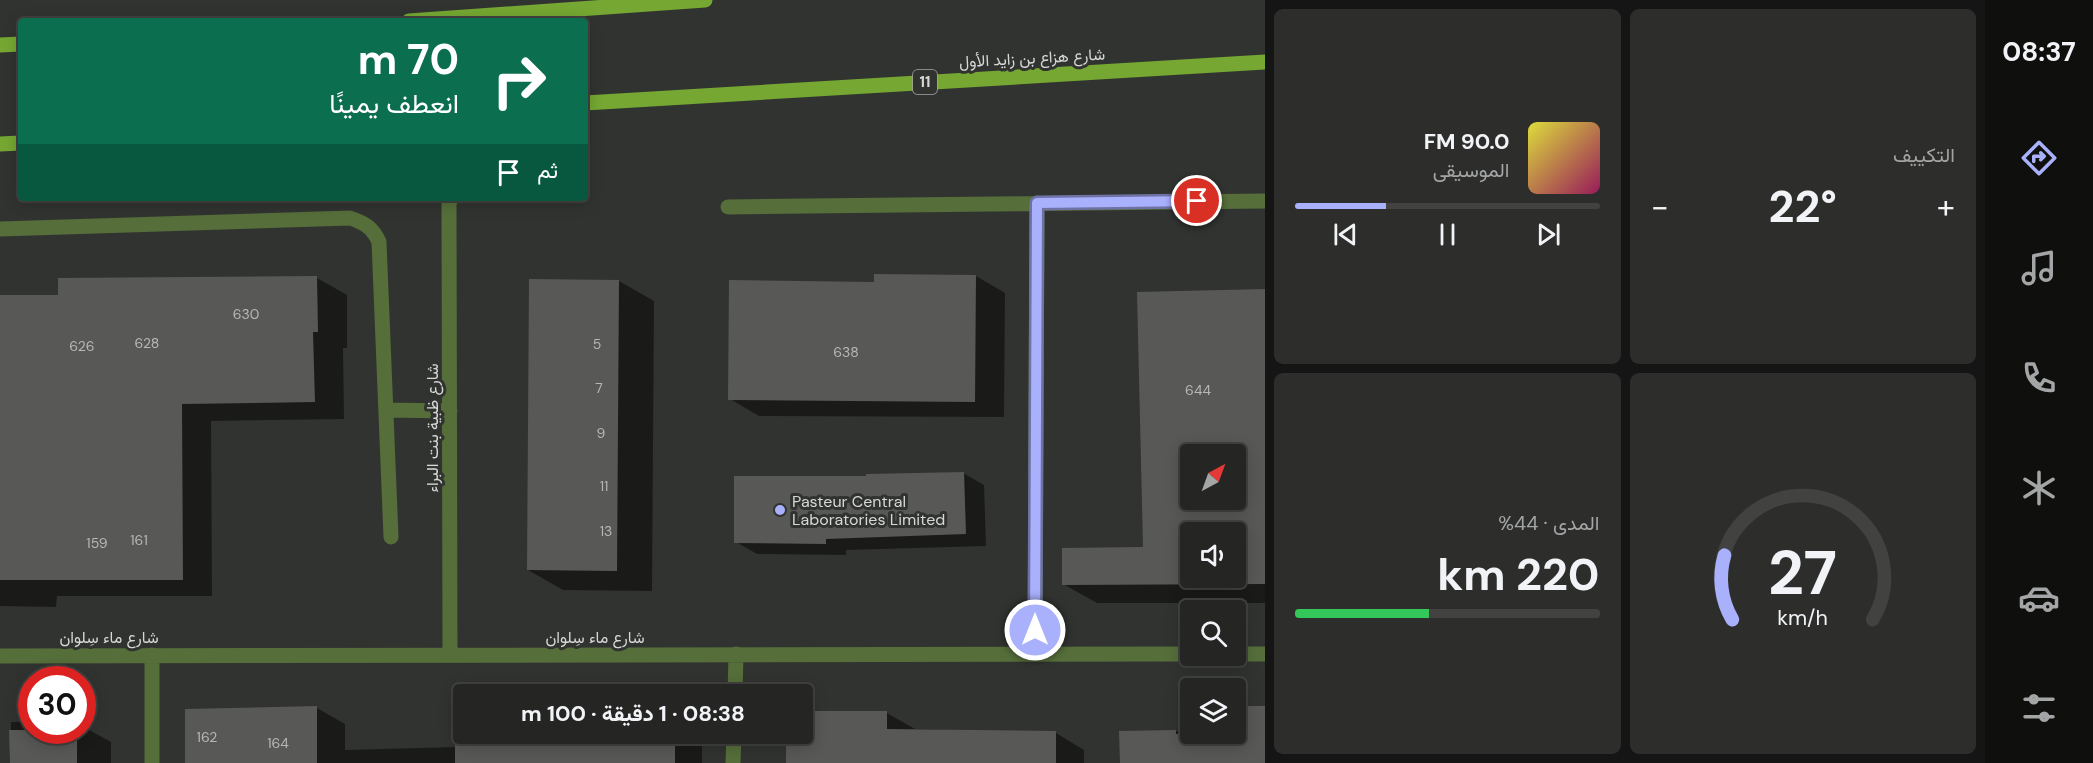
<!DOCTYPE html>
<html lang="ar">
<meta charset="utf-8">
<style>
body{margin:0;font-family:"DM Sans",Vazirmatn,sans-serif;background:#2d2e2c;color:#f1f3f6;direction:rtl;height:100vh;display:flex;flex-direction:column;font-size:22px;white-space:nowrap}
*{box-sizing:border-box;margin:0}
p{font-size:20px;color:#a3a5a6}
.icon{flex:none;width:33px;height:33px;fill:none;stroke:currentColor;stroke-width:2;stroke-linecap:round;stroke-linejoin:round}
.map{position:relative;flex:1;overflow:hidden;direction:ltr}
.drawer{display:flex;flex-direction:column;gap:9px;padding:9px;background:#141514;width:720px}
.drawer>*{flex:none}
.hud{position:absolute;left:18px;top:18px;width:570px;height:183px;border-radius:6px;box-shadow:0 3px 15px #0003,0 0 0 2px #424341;direction:rtl;background:#0b6e4f;color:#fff;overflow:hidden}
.needle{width:39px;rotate:41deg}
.fabs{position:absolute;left:1180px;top:444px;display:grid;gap:12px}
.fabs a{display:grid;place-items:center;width:66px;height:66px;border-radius:6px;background:#252624;box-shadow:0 3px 15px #0003,0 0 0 2px #424341;font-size:30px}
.speed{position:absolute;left:18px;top:666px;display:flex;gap:12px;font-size:30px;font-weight:700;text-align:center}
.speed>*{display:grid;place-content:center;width:78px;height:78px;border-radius:50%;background:#252624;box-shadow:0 3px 15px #0003,0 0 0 2px #424341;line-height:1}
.speed .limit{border:9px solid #d22;background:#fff;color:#111}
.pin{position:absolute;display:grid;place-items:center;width:51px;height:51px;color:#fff;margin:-26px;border:3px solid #fff;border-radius:50%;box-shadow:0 2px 6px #0007}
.me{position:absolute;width:66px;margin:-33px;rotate:0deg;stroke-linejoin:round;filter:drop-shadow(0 0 4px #0008)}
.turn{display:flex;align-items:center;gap:21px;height:126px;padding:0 30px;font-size:27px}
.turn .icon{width:78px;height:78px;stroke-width:2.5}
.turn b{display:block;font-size:42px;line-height:51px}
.then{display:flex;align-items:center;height:57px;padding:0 30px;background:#0003;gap:12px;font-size:22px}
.big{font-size:45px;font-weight:700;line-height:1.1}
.drawer .card{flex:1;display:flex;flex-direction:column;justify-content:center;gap:9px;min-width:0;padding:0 21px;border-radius:9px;background:#2d2e2c}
.drawer .dial{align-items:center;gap:0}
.dial svg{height:156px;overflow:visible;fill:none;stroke:#424341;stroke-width:7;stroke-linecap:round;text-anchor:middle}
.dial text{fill:#f1f3f6;stroke:none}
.song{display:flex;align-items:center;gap:18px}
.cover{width:72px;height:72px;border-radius:9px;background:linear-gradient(135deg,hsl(60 70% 55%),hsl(330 70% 35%))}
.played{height:6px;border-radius:3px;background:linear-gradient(90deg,#a9b0fc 30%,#424341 30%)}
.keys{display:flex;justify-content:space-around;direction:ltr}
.heat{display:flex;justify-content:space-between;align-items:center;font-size:33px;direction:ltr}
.charge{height:9px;border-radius:4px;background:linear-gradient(90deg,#34c759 44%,#424341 0)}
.drawer .tiles{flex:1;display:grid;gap:9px;grid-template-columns:repeat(2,1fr)}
.trip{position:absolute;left:453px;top:684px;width:360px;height:60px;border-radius:6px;background:#252624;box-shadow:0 3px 15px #0003,0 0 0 2px #424341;font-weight:700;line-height:60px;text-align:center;direction:rtl}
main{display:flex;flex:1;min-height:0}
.menu{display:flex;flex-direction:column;width:108px;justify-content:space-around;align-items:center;background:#0f0f0e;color:#a3a5a6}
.menu .icon{width:42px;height:42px}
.menu .active{color:#a9b0fc}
.menu b{font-size:27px;color:#f1f3f6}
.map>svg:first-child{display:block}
.shadow{fill:#0007;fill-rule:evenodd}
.building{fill:#585956;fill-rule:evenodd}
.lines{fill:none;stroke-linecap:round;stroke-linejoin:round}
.lane{stroke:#556e3a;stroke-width:15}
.street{stroke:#556e3a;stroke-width:15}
.primary{stroke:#75a732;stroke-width:15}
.route-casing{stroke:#6e72a4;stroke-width:15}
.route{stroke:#a9b0fc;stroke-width:10}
.poi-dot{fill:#a9b0fc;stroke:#313330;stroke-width:2}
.labels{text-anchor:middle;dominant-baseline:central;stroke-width:6;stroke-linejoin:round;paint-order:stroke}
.number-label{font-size:14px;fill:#b7b8b6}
.shield{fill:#313330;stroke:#a5a6a4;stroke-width:1.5}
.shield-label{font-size:15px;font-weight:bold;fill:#d7d8d6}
.street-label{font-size:16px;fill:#d7d8d6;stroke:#313330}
.poi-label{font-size:16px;fill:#d7d8d6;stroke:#313330;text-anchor:start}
</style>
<main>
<nav class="menu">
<b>08:37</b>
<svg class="icon active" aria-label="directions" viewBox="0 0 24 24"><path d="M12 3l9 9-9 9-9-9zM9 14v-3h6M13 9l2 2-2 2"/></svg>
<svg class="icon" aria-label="music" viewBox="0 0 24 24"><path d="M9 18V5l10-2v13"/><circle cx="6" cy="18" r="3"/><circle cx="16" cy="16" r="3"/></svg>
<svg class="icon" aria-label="phone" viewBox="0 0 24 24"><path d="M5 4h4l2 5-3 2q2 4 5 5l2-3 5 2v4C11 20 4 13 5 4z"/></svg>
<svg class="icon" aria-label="climate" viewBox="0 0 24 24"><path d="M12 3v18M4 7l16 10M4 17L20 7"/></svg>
<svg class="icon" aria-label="car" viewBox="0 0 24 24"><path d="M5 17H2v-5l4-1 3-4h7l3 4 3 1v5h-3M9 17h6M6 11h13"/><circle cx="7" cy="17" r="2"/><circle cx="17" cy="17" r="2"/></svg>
<svg class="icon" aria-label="filters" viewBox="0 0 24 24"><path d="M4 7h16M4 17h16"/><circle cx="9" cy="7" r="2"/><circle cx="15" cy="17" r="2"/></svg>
</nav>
<section class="drawer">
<div class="tiles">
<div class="card"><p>التكييف</p>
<div class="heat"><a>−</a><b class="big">22°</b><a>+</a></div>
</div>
<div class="card">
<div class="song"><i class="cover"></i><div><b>90.0 FM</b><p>الموسيقى</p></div></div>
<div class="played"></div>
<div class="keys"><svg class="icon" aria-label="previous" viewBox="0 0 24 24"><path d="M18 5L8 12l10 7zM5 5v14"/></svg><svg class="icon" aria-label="pause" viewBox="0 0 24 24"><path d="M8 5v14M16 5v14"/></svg><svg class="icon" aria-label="next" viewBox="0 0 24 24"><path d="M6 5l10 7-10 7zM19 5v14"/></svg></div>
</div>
<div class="card dial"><svg viewBox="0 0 100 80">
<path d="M14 69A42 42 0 1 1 86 69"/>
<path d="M14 69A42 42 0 0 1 10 36" stroke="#a9b0fc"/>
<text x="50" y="56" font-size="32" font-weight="700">27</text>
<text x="50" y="72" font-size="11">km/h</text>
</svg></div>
<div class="card"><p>المدى · 44%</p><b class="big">220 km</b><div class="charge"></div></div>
</div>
</section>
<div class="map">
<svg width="1265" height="763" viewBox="0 0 1265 763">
<rect width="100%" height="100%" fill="#313330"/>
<path class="shadow" d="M 976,276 L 1005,293 L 1004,417 L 759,416 L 730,399 Z
M 317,278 L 347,295 L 347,348 L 343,348 L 344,419 L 211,421 L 212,596 L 57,596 L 56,607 L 0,606 L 0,296 L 60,296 Z
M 619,281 L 654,301 L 652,591 L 563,590 L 528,570 Z
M 1265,291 L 1265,603 L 1097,603 L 1063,584 L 1145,549 ZM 1191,454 L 1236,454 L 1236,500 L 1191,500 ZM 1191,532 L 1236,532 L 1236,578 L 1191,578 Z
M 963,473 L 984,485 L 986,546 L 846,550 L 846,555 L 757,554 L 736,542 Z
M 317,708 L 345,724 L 345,750 L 456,747 L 456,731 L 464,731 L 464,734 L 702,734 L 702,763 L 187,763 Z
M 1236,708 L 1265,763 L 1122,763 L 1121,732 L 1191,731 L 1191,734 L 1236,734 Z
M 887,713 L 915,729 L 1056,733 L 1084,750 L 1084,763 L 787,763 L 787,734 L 802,734 Z
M 11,722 L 32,722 L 32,730 L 82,730 L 82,726 L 111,742 L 111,763 L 11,763 Z"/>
<path class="building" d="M 874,274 L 976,275 L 975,402 L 728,400 L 729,280 L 874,282 Z
M 317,276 L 318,332 L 313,332 L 315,402 L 182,404 L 183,580 L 0,580 L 0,295 L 58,295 L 58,278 Z
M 529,279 L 619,280 L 617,571 L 527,570 Z
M 1265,289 L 1265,584 L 1062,585 L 1062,548 L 1143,547 L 1137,292 ZM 1191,454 L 1236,454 L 1236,500 L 1191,500 ZM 1191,532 L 1236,532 L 1236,578 L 1191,578 Z
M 964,472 L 966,534 L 826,539 L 826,544 L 734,543 L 734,476 L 866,476 L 866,474 Z
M 317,706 L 317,763 L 185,763 L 185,709 Z
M 1236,706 L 1265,706 L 1265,763 L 1120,763 L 1119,731 L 1176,730 L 1176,734 L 1236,734 Z
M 802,711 L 887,711 L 887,729 L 1056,731 L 1056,763 L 786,763 L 786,734 L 802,734 Z
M 9,730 L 77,730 L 77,763 L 10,763 Z
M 455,734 L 675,734 L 675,763 L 455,763 Z"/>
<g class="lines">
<path class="lane" d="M 0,229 L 350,218 C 365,223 373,228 379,242 L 391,537
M 386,410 L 450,411"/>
<path class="street" d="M 728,207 L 1265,201
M 1035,654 L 1037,203
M 1236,654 L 1265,654
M 450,655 L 449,202 L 452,198
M 0,656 L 1191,654
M 735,694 L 736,654
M 152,763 L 152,655
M 733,763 L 734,734"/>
<path class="primary" d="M 409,21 L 705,0
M 0,45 L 21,44
M 585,103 L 1265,62
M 0,144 L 21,143"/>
</g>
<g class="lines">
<g class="route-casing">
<path id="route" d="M 1035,630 L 1037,203 L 1197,201"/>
</g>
<use href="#route" class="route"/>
</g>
<circle class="poi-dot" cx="780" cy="510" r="6"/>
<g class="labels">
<g class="number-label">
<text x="246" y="314">630</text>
<text x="147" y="343">628</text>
<text x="597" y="344">5</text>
<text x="82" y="346">626</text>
<text x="846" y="352">638</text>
<text x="599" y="388">7</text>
<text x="1198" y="390">644</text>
<text x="601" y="433">9</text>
<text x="604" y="486">11</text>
<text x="606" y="531">13</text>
<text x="139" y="540">161</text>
<text x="97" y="543">159</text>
<text x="207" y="737">162</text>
<text x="278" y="743">164</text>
</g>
<rect class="shield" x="913" y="70" width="24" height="24" rx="4.5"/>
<g class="shield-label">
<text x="925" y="82">11</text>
</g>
<g class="street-label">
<text transform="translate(1032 58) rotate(-3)">شارع هزاع بن زايد الأول</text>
<text transform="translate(432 428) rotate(-90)">شارع ظبية بنت البراء</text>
<text x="109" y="637">شارع ماء سِلوان</text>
<text x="595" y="637">شارع ماء سِلوان</text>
</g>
<g class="poi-label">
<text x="792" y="501">Pasteur Central<tspan x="792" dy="18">Laboratories Limited</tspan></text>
</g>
</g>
</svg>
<div class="fabs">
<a><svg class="needle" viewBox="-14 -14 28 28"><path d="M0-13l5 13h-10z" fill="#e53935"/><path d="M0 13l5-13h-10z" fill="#a3a5a6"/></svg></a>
<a><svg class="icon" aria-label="sound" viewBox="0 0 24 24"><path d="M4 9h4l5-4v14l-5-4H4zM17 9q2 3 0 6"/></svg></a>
<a><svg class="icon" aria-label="search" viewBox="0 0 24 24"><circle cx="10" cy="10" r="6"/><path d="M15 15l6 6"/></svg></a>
<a><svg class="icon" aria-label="layers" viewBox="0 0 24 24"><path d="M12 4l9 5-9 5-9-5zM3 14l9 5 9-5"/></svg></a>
</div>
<div class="speed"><div class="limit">30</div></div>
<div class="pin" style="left:1197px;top:201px;background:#d93025"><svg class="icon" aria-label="arrive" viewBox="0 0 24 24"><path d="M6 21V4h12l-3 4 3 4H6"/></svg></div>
<svg class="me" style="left:1035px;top:630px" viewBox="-20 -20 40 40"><circle r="17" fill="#a9b0fc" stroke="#fff" stroke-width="3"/><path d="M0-11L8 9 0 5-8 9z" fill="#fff"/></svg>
<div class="trip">08:38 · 1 دقيقة · 100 m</div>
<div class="hud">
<div class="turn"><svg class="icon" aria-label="right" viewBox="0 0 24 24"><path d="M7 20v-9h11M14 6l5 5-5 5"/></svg><div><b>70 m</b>انعطف يمينًا</div></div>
<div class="then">ثم<svg class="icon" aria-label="arrive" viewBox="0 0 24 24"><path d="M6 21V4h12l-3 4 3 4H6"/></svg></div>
</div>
</div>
</main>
